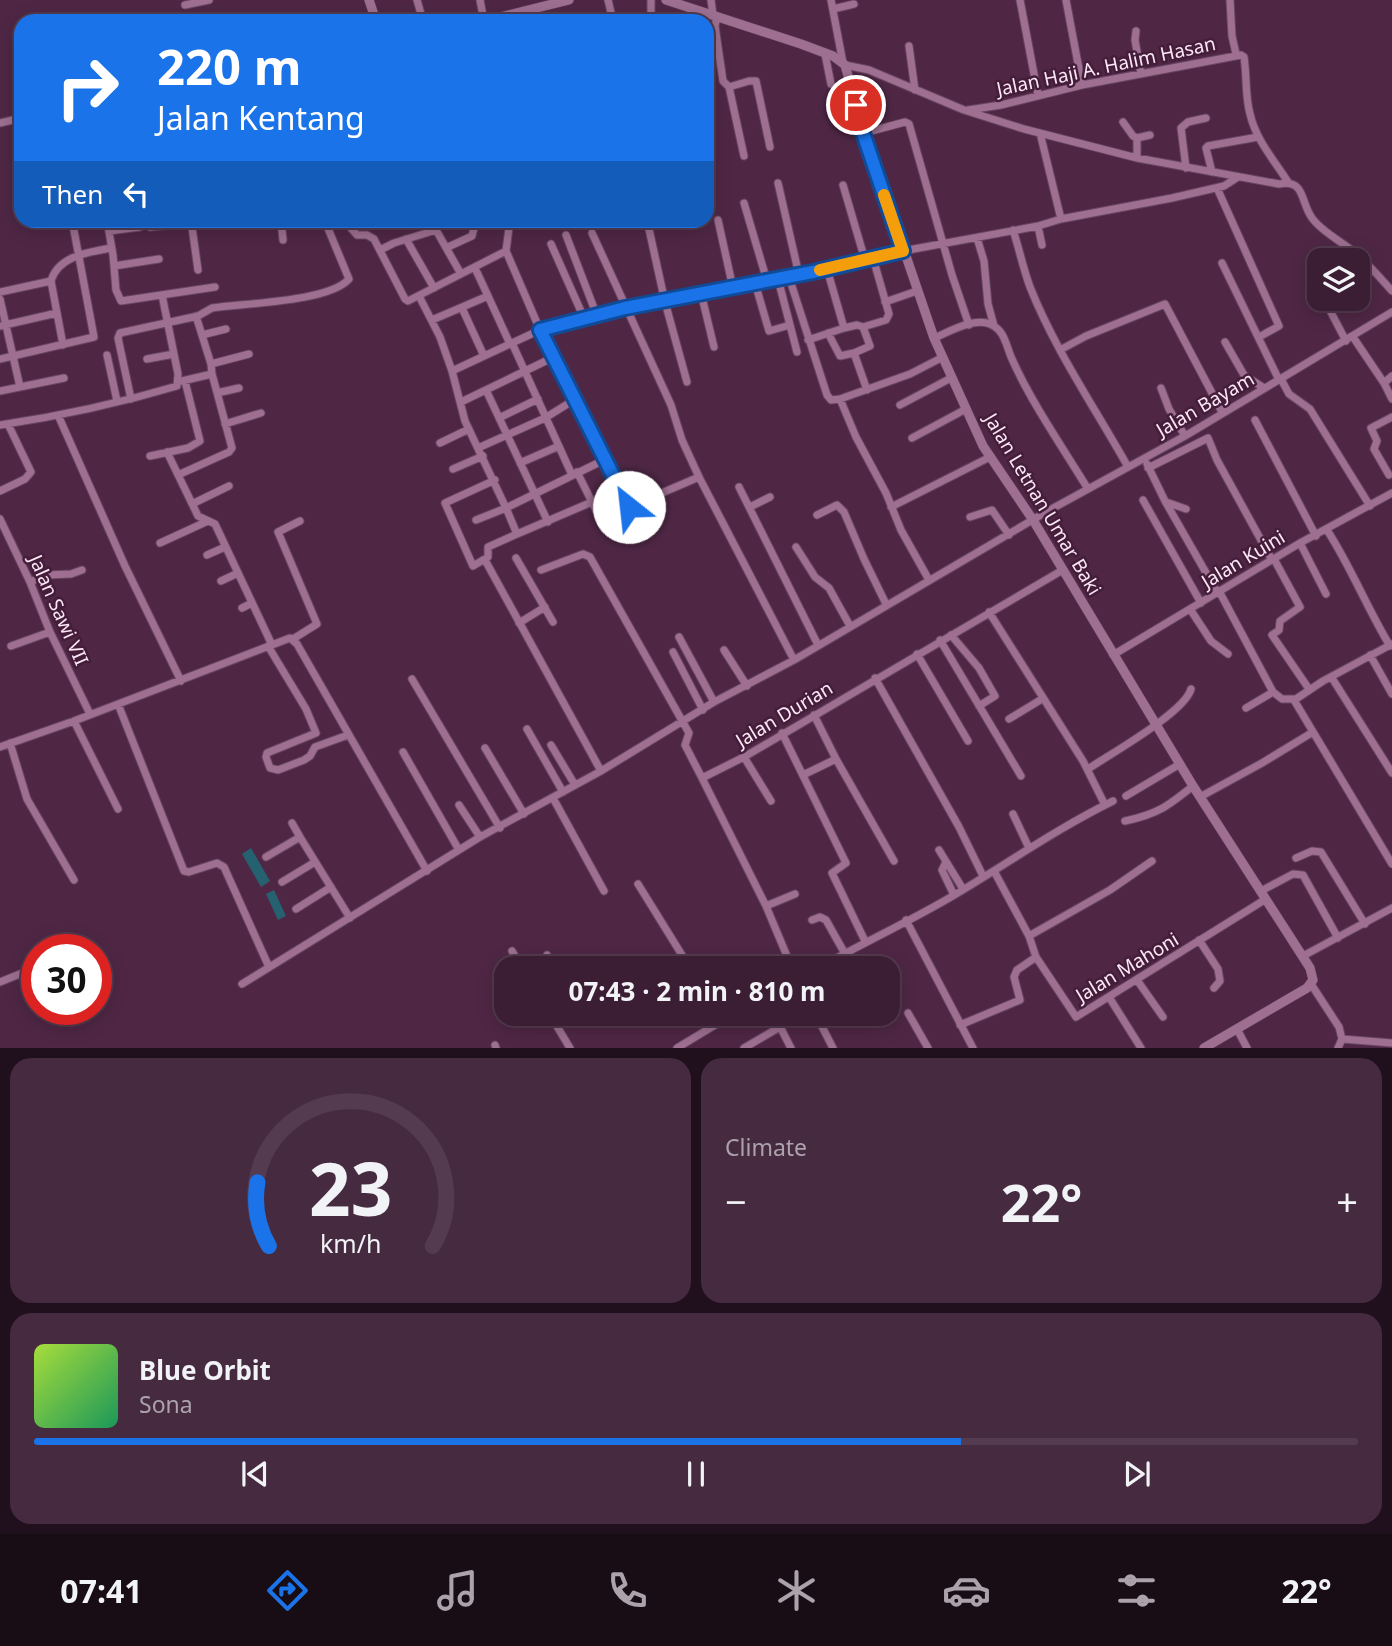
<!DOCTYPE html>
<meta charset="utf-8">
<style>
body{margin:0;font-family:"Noto Sans",sans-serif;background:#462a40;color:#f1f3f6;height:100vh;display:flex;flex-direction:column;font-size:26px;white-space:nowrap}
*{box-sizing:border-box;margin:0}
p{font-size:23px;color:#aca2ac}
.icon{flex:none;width:38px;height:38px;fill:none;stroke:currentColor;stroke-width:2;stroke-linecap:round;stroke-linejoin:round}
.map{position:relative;height:1048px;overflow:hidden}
.drawer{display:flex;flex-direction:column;gap:10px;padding:10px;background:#20101d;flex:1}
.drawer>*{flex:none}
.hud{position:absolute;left:14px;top:14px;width:700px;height:214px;border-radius:21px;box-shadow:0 4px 18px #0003,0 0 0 2px #543b4f;background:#1a73e8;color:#fff;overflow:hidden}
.tools{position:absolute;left:1307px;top:248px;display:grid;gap:14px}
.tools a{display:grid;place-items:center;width:63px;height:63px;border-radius:14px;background:#3b1d34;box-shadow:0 4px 18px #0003,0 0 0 2px #543b4f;font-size:35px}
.speed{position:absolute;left:21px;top:934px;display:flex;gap:14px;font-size:35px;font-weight:700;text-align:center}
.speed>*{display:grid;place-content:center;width:91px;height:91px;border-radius:50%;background:#3b1d34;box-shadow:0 4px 18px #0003,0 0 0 2px #543b4f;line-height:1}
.speed .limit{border:10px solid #d22;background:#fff;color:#111}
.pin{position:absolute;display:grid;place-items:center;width:60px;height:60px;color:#fff;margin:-30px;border:4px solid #fff;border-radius:50%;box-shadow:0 2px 7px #0007}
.me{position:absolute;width:77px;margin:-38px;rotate:331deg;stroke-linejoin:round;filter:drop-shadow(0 0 5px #0008)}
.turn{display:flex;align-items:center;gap:24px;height:147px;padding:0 28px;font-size:32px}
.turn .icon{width:91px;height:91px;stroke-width:2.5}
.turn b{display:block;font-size:49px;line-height:60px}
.then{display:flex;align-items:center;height:66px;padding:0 28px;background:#0003;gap:14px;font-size:26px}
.big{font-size:52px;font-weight:700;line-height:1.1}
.drawer .card{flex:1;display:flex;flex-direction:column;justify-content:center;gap:10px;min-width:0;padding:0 24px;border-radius:21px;background:#462a40}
.drawer .dial{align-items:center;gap:0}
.dial svg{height:182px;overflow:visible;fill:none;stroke:#543b4f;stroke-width:7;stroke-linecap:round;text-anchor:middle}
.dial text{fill:#f1f3f6;stroke:none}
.song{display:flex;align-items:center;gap:21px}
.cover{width:84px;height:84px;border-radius:10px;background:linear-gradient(135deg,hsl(80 70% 55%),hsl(150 70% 35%))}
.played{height:7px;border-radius:4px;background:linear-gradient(90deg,#1a73e8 70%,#543b4f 70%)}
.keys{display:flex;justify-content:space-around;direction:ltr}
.heat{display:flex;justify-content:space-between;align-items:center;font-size:38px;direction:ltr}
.drawer .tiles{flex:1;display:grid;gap:10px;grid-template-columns:1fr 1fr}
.card:last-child{grid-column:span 2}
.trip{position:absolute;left:494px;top:956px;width:406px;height:70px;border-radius:21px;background:#3b1d34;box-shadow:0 4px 18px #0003,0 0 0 2px #543b4f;font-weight:700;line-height:70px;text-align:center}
.tab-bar{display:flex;height:112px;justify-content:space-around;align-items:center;background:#180c15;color:#aca2ac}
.tab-bar .icon{width:49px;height:49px}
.tab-bar .selected{color:#1a73e8}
.tab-bar b{font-size:32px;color:#f1f3f6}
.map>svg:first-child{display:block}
.water{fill:#266170}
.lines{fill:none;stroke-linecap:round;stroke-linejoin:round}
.minor-casing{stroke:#684660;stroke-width:9}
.tertiary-casing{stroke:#684660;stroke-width:10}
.minor{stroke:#9e6f91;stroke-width:7}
.tertiary{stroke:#9e6f91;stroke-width:9}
.route-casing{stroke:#114b97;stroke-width:18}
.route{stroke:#1a73e8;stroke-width:12}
.slow{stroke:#f59e0b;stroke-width:12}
.labels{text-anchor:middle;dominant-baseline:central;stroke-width:5;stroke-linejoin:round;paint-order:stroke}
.street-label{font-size:19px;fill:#fce7f5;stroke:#441d3b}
</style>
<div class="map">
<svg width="1392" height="1048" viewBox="0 0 1392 1048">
<rect width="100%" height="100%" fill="#4f2745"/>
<path class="water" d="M 251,848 L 270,881 L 261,887 L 242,854 Z
M 274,890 L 286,916 L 278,920 L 266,894 Z"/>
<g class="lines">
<g class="minor-casing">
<path id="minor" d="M 417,0 L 423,21
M 480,0 L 484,21
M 608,0 L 613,21
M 711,0 L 713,15
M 831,0 L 843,63
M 1020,0 L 1038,95
M 1066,0 L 1082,85
M 1230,0 L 1232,36 L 1236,54
M 185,5 L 209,0
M 833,9 L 854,4
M 717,16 L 715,26 L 723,81 L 729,87 L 744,156
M 651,21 L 651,0
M 1136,31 L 1135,40 L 1141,74
M 909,46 L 915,90
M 825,54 L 831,84
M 845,65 L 869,70 L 964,110 L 1024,129 L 1137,158 L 1279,184 C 1306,179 1300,202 1312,218 C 1322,232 1341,241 1354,252 C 1368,263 1380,278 1392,291
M 729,87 L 749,81 L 756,81 L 770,147
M 968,110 L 1001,105 L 1082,85 L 1241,55 L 1244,57 C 1247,76 1245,96 1250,114 C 1256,140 1274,160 1288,182
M 1123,122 L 1133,136 L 1137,138
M 0,123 L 21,118
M 864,133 L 905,122 L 909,124 L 952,275 L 969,325
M 1040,133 L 1061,219
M 1137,158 L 1137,138 L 1150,135
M 1186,168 L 1181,128 L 1188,122 L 1206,118
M 1212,172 L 1206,148 L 1208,146 L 1258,137
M 778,183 L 799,275
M 843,185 L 865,260
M 1217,188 L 1279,326 L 1259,337
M 744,203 L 767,281
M 107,220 L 113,255 L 116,290 L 121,301 L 215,287
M 191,220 L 198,270
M 281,220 L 283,240
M 344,220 L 357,235 L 367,235 L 374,239 L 405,299 L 408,301 L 506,251
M 647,220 L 665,302 L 687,382
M 718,220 L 733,288
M 1038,226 L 1042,245
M 150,227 L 191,223
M 436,230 L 461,274
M 1013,230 C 1019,248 1023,268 1030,287 C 1055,350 1095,408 1128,467
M 109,231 L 140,227
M 592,233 L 671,405 L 682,440 L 699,477 L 794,660
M 566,235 L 597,316
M 977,238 L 984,261 L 988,304 L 994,326
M 406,239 L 434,288
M 551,244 L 584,318
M 448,247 L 472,236 L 476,220
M 380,250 L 394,243 L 436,230 L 442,220
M 1222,263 L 1279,380
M 114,266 L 159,259
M 827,269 L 844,328 L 857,325 L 863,327 L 886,320 L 889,314 L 873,258
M 789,277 L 827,395 L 831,400 L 840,399 L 856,437 L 886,493 L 901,530 L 929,580
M 778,279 L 797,352
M 755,283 L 769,331 L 790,325
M 0,292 L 51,281
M 701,293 L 714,347
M 419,296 L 440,337 L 452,371 L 465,421 L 506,508 L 604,460 L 540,330 L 506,251 L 510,220
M 488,296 L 510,344
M 0,299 L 20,387
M 1324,299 L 1346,341
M 885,302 L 917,291
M 462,308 L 484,356
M 196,316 L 211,364
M 432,320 L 488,296 L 475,268
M 0,326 L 57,313
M 863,327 L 870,346 L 854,353 L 867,390
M 828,333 L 840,356 L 854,353
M 202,335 L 226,329
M 1353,337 L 1384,383
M 934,338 C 949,332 974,317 990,324 C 1005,330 1006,346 1012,359 C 1031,402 1063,448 1088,489
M 808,340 L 844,328
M 1225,342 L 1244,375 L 1264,388
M 512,343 L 572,475
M 63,345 L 51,281 C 58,256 89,252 111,248
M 1060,350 L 1086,336 L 1165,304 L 1222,412
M 107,355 L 117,401
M 0,359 L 94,337 L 72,220
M 147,359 L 174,354
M 452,371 L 540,330 L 584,318 L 827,269 L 903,251 L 1038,226 L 1061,219 L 1172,198 L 1224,186 L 1238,177
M 1392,376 L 1384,383 L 1392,399
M 1281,379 L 1289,394 L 1310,409 L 1370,506
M 182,381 L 212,374 L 211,364 L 249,354
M 1161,388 L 1169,409 L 1185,436
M 486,390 L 548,522
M 0,391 L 64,378
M 217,393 L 239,388
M 131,399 L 118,338 L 120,333 L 198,316 L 212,308 C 244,303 329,302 349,279 L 327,226 L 337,220
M 840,399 L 910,374 L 943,357
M 461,402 L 554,357
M 900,405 L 951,378
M 58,415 L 125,566 L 181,681
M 499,418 L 538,399
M 1255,420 L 1316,536
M 225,424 L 261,413
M 0,425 C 60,416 120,403 177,386 L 178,374 L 162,295
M 912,438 L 966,409
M 440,443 L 469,429
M 478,448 L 545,418 L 574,400
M 167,452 L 198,516 L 215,524 L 272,645
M 150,456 L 188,448 L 200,441 L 185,381
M 604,460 L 629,507
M 520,463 L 559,446
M 1147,464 L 1165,501 L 1217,592
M 1148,468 L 1208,438 L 1217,460 L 1272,560
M 453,469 L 483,456
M 577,472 L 600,518
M 1024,472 L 1046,512
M 178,475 L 229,452 L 232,448 L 212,374
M 1389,475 L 1374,449 L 1377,441 L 1371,428 L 1392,417
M 739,487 L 818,645
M 0,491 L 25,479 L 31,472 L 8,424
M 664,492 L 699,477
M 1143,500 L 1201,603
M 1166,502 L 1186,509
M 192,504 L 229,486
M 750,507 L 770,497
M 891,507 L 990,457
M 817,515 L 837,505 L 844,512 L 864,559 L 886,604
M 970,517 L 992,510 L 1009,535
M 0,519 L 30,582 L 50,632 L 90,714
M 476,520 L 506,508 L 517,534 L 488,547 L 488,557 L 473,566 L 445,503 L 495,480
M 1327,530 C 1351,567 1367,608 1390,646
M 517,534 L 592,502
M 160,543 L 208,521
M 1300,543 L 1326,594
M 796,547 L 815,577 L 829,588 L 850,626
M 207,555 L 225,547
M 516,558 L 553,622
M 1274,559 L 1300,607 L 1280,621 L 1279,630 L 1272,635 L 1309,689
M 485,560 L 601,771
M 541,570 L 583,554 L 590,557 L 689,733 L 685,745 L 702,778
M 221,581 L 238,573
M 30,582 L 47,575 L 71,574 L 82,570
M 1219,591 L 1273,692 L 1282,699 L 1296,699 L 1323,681 L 1392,644
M 242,608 L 252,603
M 1190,609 L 1211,641 L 1228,654
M 989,612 L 1083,761 L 1105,805
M 519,623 L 545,607
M 951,635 L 979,668 L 995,696 L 979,706
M 679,637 L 714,702
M 293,639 L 317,624 L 278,532 L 300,521
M 940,640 L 1021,776
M 11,646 L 50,632
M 268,646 L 306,709 L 316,733 L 267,753 L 266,757 L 270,768 L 278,770 L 304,760 L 310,756 L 315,747 L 348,735
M 724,650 L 747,686
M 673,652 L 703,710
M 917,654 L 968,741
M 1113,655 L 1300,543 L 1392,493
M 1370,655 L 1392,694
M 875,678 L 959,827 L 983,876
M 1332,678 L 1392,773
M 412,679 L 500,828
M 1294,700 L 1392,864
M 118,704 L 184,871 L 189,872 L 217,863 L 224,867 L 269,967
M 1246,708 L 1273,692
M 814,715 L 836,759
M 1009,719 L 1042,699
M 74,721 L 118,809
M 527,729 L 563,792
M 782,733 L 846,863 L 832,873 L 865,941
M 10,743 L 27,799 L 74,880
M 551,745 L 575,785
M 0,747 L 74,721 L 290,638 L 297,644 L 427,871
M 485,748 L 524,814
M 403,752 L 459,850
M 744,757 L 771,801
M 1088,769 C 1112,753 1185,712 1191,689
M 803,775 L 836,759 L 894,861
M 1126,796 L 1180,764
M 1200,797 L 1262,763 L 1313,732
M 553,798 L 604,891
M 459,805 L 480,837
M 1013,814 L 1029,848
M 1125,821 C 1158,814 1168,806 1193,786
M 292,823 L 300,837
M 939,850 L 963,889
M 266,857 L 300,837 L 350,918
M 1296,858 L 1312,851 L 1321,852 L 1365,924
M 945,864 L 942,870 L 954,895
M 994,871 L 1029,936 L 1036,957 L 1076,1017 L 1266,899
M 282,882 L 315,862
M 638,884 L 690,968
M 1261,891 L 1293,874 L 1303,875 L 1338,938
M 766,906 L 795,894
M 296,909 L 331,887
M 812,920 L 820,917 L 826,920 L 844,952
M 906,920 L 973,1048
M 1029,936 L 1110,890 L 1152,861
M 1199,940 L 1218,969 L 1220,981 L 1214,988
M 512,951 L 522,968
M 547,955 L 555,968
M 1303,956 L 1392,908
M 792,968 L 766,906 L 702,778 L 744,757 L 1061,571
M 819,968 C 864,942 911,921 956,894 C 1008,863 1058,828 1113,801
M 1137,980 L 1163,1017
M 0,982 L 37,967
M 242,984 L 480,837 L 601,771 L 714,702 L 794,660 L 1046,512 L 1185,436 L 1392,312
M 1311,984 L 1339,1027 L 1342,1039 L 1338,1048
M 1109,997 L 1141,1048
M 549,1013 L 570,1048
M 581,1013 L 587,1023
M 773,1013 L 791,1048
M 815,1013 L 833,1048
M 908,1013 L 928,1048
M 960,1025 L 1020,1000 L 1014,977 L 1017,970 L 1036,957
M 1237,1029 L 1247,1048
M 1342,1039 L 1392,1043
M 495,1045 L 496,1048
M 677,1048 L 735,1013
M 744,1048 L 780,1027"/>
</g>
<g class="tertiary-casing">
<path id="tertiary" d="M 369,0 L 376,21
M 666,0 L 801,44 L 833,56 L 845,65 L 864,133 L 934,338 L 983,446 L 1033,520 L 1193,786 L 1310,968 L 1313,980 L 1307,988 L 1204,1048
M 484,21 L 569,0"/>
</g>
<use href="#minor" class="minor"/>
<use href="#tertiary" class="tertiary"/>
</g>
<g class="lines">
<g class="route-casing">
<path id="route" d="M 629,507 L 540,330 L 625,308 L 813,272 L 903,251 L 863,133 L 856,105"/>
</g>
<use href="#route" class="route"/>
<path class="slow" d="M 820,270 L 903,251 L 884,195"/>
</g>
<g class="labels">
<g class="street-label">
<text transform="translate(1106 66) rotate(-12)">Jalan Haji A. Halim Hasan</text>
<text transform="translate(1205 404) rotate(-30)">Jalan Bayam</text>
<text transform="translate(1043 504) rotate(59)">Jalan Letnan Umar Baki</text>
<text transform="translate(1243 559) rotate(-31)">Jalan Kuini</text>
<text transform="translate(59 610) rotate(66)">Jalan Sawi VII</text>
<text transform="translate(784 714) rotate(-31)">Jalan Durian</text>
<text transform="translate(1127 967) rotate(-31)">Jalan Mahoni</text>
</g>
</g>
</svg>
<div class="tools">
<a><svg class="icon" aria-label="layers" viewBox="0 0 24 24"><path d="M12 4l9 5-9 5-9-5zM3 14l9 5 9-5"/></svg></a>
</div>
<div class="speed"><div class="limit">30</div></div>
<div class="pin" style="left:856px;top:105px;background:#d93025"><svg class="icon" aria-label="arrive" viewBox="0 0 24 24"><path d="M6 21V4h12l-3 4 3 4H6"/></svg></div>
<svg class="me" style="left:629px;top:507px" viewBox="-20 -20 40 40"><circle r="19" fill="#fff"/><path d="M0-13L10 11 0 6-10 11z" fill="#1a73e8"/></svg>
<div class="trip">07:43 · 2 min · 810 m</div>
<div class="hud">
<div class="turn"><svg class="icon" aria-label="right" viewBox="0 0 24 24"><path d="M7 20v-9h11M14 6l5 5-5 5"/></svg><div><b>220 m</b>Jalan Kentang</div></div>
<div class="then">Then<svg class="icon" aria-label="left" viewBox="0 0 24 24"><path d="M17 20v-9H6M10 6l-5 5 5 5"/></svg></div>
</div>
</div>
<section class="drawer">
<div class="tiles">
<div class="card dial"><svg viewBox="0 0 100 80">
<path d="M14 69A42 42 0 1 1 86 69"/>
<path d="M14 69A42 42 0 0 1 9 41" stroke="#1a73e8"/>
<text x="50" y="56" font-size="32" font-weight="700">23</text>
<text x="50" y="72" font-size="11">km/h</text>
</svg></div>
<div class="card"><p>Climate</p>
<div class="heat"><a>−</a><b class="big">22°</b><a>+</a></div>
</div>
<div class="card">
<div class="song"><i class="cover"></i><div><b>Blue Orbit</b><p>Sona</p></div></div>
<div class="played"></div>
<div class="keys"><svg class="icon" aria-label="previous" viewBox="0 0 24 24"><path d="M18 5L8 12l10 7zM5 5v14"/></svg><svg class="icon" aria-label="pause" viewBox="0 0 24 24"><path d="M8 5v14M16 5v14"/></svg><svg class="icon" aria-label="next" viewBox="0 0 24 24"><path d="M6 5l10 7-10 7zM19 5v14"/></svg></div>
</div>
</div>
</section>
<nav class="tab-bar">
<b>07:41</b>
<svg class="icon selected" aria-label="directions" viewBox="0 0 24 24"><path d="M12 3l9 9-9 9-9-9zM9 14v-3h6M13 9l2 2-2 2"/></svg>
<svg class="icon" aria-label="music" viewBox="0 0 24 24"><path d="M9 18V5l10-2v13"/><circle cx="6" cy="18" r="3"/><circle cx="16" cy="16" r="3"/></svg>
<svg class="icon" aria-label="phone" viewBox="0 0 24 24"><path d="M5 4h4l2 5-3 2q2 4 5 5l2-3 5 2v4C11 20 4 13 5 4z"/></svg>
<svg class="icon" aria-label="climate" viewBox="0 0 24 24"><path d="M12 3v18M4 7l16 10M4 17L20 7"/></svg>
<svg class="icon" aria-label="car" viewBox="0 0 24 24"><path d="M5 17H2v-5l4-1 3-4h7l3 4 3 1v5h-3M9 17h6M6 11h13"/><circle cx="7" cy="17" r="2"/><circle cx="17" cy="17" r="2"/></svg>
<svg class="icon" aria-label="filters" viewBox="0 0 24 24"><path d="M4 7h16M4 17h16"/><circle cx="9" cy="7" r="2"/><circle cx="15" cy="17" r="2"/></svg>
<b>22°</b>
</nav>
